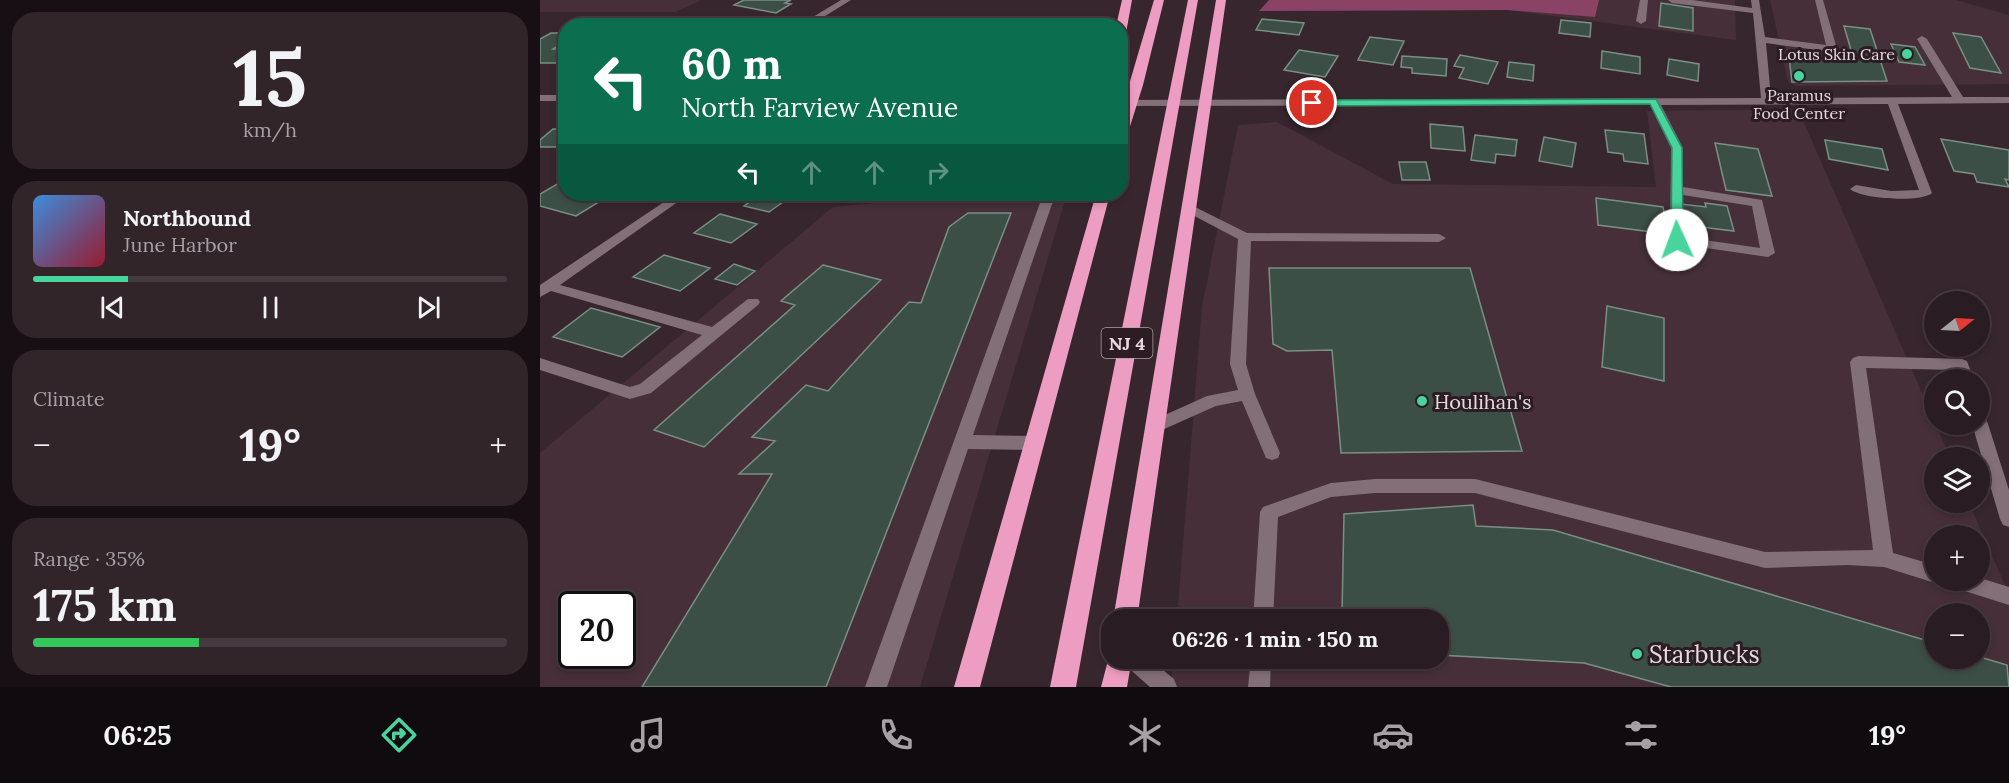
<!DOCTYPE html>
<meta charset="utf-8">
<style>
body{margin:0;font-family:Lora,serif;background:#31252a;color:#f1f3f6;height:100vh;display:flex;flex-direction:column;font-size:22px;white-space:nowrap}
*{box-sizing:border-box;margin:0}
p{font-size:20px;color:#a5a1a5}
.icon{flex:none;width:33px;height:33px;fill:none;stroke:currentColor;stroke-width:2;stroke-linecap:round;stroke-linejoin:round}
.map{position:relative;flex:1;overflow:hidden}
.drawer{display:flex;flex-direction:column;gap:12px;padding:12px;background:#170f13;width:540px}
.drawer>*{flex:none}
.banner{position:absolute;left:18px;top:18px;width:570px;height:183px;border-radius:24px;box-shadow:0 3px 9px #0003,0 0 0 2px #453a40;background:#0b6e4f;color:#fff;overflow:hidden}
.needle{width:39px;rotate:72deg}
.buttons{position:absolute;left:1384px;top:291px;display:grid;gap:12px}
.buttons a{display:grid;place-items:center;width:66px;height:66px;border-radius:50%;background:#291c22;box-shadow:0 3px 9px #0003,0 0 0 2px #453a40;font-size:30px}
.speed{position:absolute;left:18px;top:591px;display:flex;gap:12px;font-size:30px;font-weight:700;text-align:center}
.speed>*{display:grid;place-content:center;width:78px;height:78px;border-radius:50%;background:#291c22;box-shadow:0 3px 9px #0003,0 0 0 2px #453a40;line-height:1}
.speed .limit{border:3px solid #111;border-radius:9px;background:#fff;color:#111}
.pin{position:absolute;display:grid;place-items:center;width:51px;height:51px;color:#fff;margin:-26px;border:3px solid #fff;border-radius:50%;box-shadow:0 2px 6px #0007}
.me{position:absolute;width:66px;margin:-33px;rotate:358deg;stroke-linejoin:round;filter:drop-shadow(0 0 4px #0008)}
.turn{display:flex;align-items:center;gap:21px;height:126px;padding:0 24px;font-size:27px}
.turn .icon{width:78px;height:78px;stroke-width:2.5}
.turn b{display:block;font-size:42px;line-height:51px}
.lanes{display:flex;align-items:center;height:57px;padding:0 24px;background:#0003;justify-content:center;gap:30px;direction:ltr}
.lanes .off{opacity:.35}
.big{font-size:45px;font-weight:700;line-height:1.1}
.drawer .widget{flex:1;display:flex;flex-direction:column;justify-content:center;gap:9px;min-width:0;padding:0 21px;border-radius:24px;background:#31252a}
.drawer .dial{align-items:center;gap:0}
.dial b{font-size:78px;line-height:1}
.song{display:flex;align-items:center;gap:18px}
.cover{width:72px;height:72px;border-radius:9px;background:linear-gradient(135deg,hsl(210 70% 55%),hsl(350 70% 35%))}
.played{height:6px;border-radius:3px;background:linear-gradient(90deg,#48d49d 20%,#453a40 20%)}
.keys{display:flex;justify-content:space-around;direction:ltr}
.heat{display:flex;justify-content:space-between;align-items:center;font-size:33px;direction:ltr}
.charge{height:9px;border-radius:4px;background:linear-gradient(90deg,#34c759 35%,#453a40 0)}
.trip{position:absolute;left:561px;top:609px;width:348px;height:60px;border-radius:24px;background:#291c22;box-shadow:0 3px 9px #0003,0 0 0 2px #453a40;font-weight:700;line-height:60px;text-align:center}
.dock{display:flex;height:96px;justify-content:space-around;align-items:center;background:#100b0e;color:#a5a1a5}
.dock .icon{width:42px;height:42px}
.dock .selected{color:#48d49d}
.dock b{font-size:27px;color:#f1f3f6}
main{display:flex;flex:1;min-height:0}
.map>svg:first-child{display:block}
.built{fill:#462f39;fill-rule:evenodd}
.forest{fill:#8a4265}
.building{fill:#3c4f46;stroke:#7a8f84;stroke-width:1.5}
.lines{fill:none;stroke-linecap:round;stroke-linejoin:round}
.minor{fill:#836f77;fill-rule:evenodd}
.highway{fill:#ed9dc1;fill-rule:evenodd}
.route{fill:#48d49d;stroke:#2f8a66;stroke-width:1.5}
.poi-dot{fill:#48d49d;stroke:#2c1c23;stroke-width:2}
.labels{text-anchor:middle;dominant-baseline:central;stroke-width:6;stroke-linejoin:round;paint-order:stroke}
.far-poi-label{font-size:16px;fill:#e5dade;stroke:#2c1c23;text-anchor:end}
.shield{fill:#2c1c23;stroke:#aea1a6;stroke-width:1.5}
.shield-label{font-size:18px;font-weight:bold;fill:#e5dade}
.poi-label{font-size:20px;fill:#e5dade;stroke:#2c1c23;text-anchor:start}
.near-poi-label{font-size:24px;fill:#e5dade;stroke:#2c1c23;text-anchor:start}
</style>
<main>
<section class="drawer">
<div class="widget dial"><b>15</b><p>km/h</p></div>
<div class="widget">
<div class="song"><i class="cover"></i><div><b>Northbound</b><p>June Harbor</p></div></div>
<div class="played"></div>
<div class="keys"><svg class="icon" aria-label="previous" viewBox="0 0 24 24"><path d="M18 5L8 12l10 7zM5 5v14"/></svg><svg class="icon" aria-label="pause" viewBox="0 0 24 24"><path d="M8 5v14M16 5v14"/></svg><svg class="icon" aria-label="next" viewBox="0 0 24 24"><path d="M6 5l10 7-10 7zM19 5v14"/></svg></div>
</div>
<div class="widget"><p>Climate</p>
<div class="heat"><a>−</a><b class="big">19°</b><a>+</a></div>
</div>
<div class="widget"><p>Range · 35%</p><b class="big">175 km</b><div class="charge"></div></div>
</section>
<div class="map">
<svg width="1469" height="687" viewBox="0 0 1469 687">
<rect width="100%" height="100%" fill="#37262d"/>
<path class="built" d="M 0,0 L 161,0 L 136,12 L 0,12 Z
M 729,0 L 1195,0 L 1196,40 L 967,10 L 719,11 Z
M 1230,0 L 1416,0 L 1469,15 L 1469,84 L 1256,86 L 1248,82 Z
M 1258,109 L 1410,457 L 1395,458 L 1395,502 L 1429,503 L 1469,594 L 1469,687 L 631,687 L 633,659 L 898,658 L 898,620 L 637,619 L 662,307 L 698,125 L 737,122 L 853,184 L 1116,187 L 1107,111 ZM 1395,536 L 1440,536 L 1440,580 L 1395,580 ZM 1395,614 L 1440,614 L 1440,658 L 1395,658 Z
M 386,194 L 527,194 L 380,687 L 0,687 L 0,453 L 293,207 L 380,199 ZM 32,604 L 82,604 L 82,656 L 32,656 Z"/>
<path class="forest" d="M 729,0 L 1059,0 L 1055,17 L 967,10 L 719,11 Z"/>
<path class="building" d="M 204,0 L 251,0 L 245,3 L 251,4 L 236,13 L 194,5 Z
M 1121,3 L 1153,8 L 1153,31 L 1119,26 Z
M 185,19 L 217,24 L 173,26 Z
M 722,19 L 764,23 L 759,35 L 716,30 Z
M 1021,20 L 1051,23 L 1050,37 L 1019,33 Z
M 1304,26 L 1330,29 L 1347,81 L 1252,82 L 1249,57 L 1313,57 Z
M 11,33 L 26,33 L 26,40 L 13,49 L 26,49 L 26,59 L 20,63 L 0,63 L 0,39 Z
M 1413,33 L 1441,37 L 1461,73 L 1430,68 Z
M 830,37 L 864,41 L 853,65 L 818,60 Z
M 1351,44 L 1375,47 L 1385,65 L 1359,62 Z
M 759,50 L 798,56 L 785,77 L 744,70 Z
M 1062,51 L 1100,57 L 1100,74 L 1061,68 Z
M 920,55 L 958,62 L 948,84 L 919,78 L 924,68 L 914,66 Z
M 862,56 L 907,59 L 906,76 L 872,73 L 872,68 L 861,67 Z
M 1129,59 L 1159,64 L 1158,81 L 1127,75 Z
M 969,62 L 994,65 L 993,81 L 967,77 Z
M 890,124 L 923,127 L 925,151 L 891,148 Z
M 13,129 L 26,129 L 26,147 L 0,147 L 0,140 Z
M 1065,130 L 1104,134 L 1108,164 L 1084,161 L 1083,154 L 1068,152 Z
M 935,135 L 977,140 L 975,156 L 956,154 L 955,163 L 931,160 Z
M 1004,137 L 1036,143 L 1032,167 L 999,161 Z
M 1401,139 L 1469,150 L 1469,180 L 1465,179 L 1469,187 L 1437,182 L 1434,174 L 1414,171 Z
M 1285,140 L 1342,149 L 1348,170 L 1289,159 Z
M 1175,143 L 1218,149 L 1232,196 L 1186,190 Z
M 859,162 L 886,162 L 890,180 L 862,180 Z
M 24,180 L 26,181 L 26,194 L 72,194 L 36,216 L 0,206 L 0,194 Z
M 221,194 L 254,194 L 229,212 L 204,206 Z
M 1056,198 L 1123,207 L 1128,234 L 1058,225 Z
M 1165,203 L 1187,206 L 1194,231 L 1145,225 L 1141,204 L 1166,207 Z
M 428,213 L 471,213 L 286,687 L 102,687 L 232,474 L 199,474 L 235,441 L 212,437 L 266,385 L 288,391 L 369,302 L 381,303 L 409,227 Z
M 180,214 L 217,224 L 191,243 L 154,233 Z
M 124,255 L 170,268 L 140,291 L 93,277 Z
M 194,264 L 215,271 L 197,285 L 175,279 Z
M 283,265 L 341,280 L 164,447 L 114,430 L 255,305 L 241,301 Z
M 729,268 L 930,268 L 982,451 L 801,453 L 792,350 L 747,351 L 733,344 Z
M 1067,306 L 1124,318 L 1124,381 L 1062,367 Z
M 51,308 L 120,327 L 82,357 L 13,337 Z
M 933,505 L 936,526 L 1013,530 L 1395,643 L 1395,658 L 1440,658 L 1440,657 L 1467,665 L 1469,687 L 1131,687 L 1044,663 L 898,655 L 898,620 L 834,620 L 834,612 L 802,614 L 804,514 Z"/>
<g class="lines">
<path class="minor" d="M 301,0 L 311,0 L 269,26 L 258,26 Z
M 1100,0 L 1108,0 L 1106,21 L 1101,24 L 1096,21 Z
M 1128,0 L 1152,0 L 1212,8 L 1211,0 L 1219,0 L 1225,37 L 1286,45 L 1275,0 L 1283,0 L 1297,49 L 1292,52 L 1226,43 L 1231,98 L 1412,97 L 1377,39 L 1382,36 L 1387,39 L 1423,97 L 1469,97 L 1469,103 L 1358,104 L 1392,193 C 1381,203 1321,199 1310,189 L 1316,185 L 1351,191 L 1379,190 L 1348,104 L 1121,105 L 1143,148 L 1143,187 L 1222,200 L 1235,253 L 1228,257 L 1132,243 L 1130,240 L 1131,148 L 1110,105 L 580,106 L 580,100 L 1221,98 L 1213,13 L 1132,3 ZM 1143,195 L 1212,206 L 1220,248 L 1144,237 Z
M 0,95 L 26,95 L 26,101 L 0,101 Z
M 136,194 L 149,194 L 20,285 L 172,327 L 208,299 L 218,299 L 220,302 L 218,305 L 111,393 L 90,399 L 0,370 L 0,358 L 90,387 L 100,384 L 162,335 L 11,291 L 0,297 L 0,285 Z
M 509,194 L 530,194 L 528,197 L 519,198 L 512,204 L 433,435 L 496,436 L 502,438 L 504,443 L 502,448 L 496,450 L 428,449 L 347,687 L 325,687 L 500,203 Z
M 649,204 L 707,233 L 899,234 L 906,238 L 899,242 L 711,241 L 706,364 L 715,394 L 740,453 L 738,458 L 732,460 L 726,458 L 702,401 L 676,406 L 613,434 L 607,433 L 605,428 L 607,423 L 667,396 L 698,390 L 690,364 L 698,239 L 645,211 L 643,208 Z
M 1318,356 L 1422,359 L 1427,361 L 1434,380 L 1418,380 L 1416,370 L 1326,368 L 1353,553 L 1395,565 L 1395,580 L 1401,580 L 1395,583 L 1344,567 L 1307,565 L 1225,568 L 935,493 L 835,493 L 791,497 L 738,517 L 733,620 L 713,620 L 720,512 L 723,507 L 791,483 L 835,479 L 935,479 L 1225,552 L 1333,550 L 1310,362 L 1313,358 Z
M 1440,418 L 1446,419 L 1448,424 L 1469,490 L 1469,527 L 1463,525 L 1460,519 L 1432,424 L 1440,424 Z
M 1440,578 L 1469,587 L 1469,605 L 1409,586 L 1407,580 L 1440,580 Z
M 582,658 L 608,658 L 634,679 L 637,687 L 610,687 L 585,665 Z
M 711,658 L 731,658 L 730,687 L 708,687 Z"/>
<path class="highway" d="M 582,0 L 592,0 L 586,33 L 580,36 L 580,26 L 576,26 Z
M 614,0 L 624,0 L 603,85 L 587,136 L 580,140 L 580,115 Z
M 648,0 L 658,0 L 536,687 L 510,687 Z
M 676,0 L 686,0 L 597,620 L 573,620 Z
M 556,194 L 570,194 L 440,687 L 414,687 Z
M 571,649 L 572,658 L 592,658 L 587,687 L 561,687 Z"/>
</g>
<path class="route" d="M 1116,99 L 1142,148 L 1143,240 L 1137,244 L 1131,240 L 1132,148 L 1110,104 L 772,106 L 767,103 L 772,100 Z"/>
<g class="poi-dot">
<circle cx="1367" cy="54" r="6"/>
<circle cx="1259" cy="76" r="6"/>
<circle cx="882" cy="401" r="6"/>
<circle cx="1097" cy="654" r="6"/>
</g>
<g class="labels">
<g class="far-poi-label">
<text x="1355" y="54">Lotus Skin Care</text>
<text x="1259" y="95" text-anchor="middle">Paramus<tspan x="1259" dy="18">Food Center</tspan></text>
</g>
<rect class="shield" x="561.5" y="328" width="51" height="30" rx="4.5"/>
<g class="shield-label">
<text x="587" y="343">NJ 4</text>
</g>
<g class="poi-label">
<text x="894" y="401">Houlihan's</text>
</g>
<g class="near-poi-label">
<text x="1109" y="654">Starbucks</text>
</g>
</g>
</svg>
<div class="buttons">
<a><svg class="needle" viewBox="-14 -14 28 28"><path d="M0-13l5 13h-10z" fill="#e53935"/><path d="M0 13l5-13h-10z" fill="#a5a1a5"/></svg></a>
<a><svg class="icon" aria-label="search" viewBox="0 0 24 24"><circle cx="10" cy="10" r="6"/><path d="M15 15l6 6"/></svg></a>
<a><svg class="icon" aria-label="layers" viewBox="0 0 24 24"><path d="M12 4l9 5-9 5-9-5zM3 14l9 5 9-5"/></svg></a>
<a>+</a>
<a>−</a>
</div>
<div class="speed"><div class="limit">20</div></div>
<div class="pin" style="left:772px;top:103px;background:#d93025"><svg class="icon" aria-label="arrive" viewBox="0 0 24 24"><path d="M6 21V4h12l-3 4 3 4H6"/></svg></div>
<svg class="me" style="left:1137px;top:240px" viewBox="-20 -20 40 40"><circle r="19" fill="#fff"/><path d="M0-13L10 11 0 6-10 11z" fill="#48d49d"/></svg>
<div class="trip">06:26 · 1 min · 150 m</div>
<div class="banner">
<div class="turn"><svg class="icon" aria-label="left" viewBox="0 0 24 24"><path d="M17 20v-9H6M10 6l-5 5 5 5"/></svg><div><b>60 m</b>North Farview Avenue</div></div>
<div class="lanes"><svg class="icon" aria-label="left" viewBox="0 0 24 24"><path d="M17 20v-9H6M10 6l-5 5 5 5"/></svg><svg class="icon off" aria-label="ahead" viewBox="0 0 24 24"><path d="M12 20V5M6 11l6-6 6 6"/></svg><svg class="icon off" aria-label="ahead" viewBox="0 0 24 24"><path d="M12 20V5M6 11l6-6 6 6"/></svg><svg class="icon off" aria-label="right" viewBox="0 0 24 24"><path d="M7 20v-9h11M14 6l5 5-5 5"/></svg></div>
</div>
</div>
</main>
<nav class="dock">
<b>06:25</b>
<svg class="icon selected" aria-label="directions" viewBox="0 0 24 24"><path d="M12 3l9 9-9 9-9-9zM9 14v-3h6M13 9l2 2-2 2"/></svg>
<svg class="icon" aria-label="music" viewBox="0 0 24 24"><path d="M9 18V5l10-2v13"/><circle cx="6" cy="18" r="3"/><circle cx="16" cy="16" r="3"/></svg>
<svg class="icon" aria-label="phone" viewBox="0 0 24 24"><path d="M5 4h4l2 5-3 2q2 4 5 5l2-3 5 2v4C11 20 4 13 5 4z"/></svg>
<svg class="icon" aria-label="climate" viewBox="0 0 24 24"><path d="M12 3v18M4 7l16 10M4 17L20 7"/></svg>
<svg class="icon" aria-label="car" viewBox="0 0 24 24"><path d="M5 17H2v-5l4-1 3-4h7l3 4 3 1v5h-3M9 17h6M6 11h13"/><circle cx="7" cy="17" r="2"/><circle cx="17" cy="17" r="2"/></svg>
<svg class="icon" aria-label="filters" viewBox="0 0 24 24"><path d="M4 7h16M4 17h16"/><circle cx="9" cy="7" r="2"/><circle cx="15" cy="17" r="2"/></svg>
<b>19°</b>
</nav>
